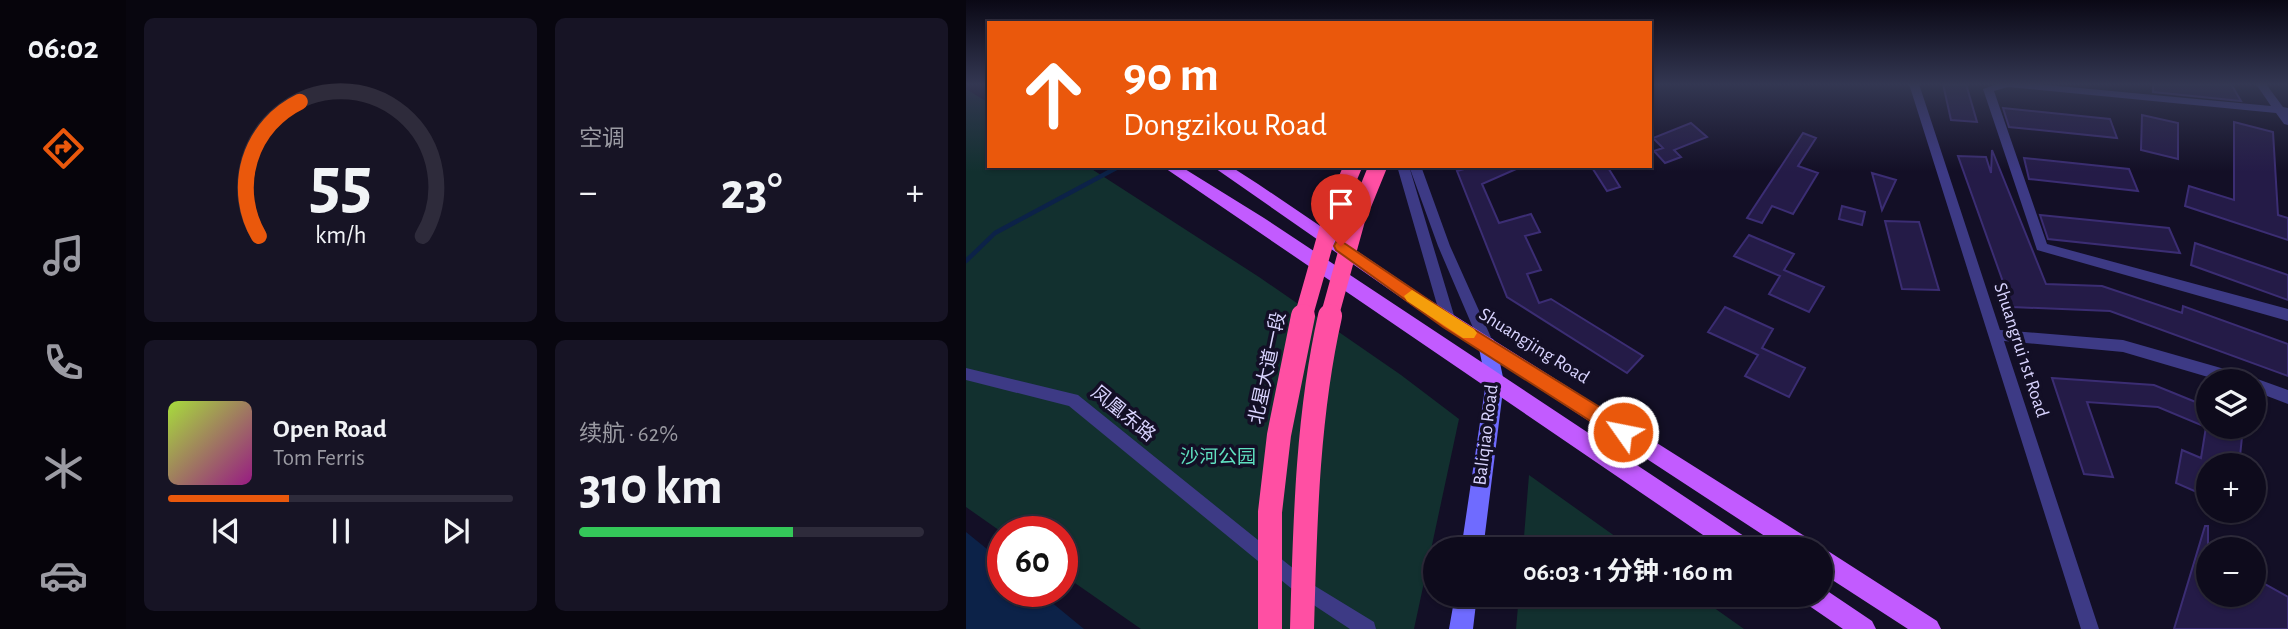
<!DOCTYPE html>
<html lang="zh">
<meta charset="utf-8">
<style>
body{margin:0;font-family:"Alegreya Sans","Noto Sans SC",sans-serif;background:#171425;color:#f1f3f6;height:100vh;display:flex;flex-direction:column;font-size:26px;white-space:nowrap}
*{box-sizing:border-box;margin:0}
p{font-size:23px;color:#9b9ba3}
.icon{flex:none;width:38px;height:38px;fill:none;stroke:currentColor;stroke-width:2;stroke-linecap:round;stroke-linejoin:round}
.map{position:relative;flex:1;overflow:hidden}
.drawer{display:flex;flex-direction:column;gap:18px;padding:18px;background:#08060f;width:840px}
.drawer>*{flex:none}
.banner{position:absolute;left:21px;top:21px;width:665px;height:147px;border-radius:0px;box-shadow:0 2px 5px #0004,0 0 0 2px #2e2b3b;background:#ea580c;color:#fff;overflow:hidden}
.buttons{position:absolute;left:1230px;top:369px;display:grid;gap:14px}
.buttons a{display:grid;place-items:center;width:70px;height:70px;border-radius:50%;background:#0e0b1c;box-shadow:0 2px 5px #0004,0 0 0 2px #2e2b3b;font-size:35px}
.speed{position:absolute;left:21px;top:516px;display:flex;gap:14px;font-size:35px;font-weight:700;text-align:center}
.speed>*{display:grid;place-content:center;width:91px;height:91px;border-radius:50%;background:#0e0b1c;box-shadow:0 2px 5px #0004,0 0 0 2px #2e2b3b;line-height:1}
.speed .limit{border:10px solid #d22;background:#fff;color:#111}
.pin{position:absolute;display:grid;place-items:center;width:60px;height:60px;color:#fff;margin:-72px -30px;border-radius:50% 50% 50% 0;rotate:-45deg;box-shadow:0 0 7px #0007}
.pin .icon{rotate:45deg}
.me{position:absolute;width:77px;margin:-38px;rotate:303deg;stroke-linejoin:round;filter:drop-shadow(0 0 5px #0008)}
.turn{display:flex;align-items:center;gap:24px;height:147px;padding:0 21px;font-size:32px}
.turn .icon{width:91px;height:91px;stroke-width:2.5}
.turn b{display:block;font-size:49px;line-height:60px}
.big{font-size:52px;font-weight:700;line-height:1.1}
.drawer .tile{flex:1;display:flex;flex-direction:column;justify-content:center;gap:10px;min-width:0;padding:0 24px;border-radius:10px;background:#171425}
.drawer .dial{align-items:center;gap:0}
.dial svg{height:182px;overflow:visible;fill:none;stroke:#2e2b3b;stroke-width:7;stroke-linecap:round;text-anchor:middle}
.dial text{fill:#f1f3f6;stroke:none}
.song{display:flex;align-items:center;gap:21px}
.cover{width:84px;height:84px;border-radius:10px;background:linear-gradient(135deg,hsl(80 70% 55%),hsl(310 70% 35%))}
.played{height:7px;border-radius:4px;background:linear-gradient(90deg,#ea580c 35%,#2e2b3b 35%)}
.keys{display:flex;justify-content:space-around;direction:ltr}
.heat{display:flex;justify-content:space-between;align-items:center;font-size:38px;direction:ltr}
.charge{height:10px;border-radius:5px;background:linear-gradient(90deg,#34c759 62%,#2e2b3b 0)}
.drawer .tiles{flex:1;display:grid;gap:18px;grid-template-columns:repeat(2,1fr)}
.trip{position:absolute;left:457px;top:537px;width:410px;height:70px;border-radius:35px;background:#0e0b1c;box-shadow:0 2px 5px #0004,0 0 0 2px #2e2b3b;font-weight:700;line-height:70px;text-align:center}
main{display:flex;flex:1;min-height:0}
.dock{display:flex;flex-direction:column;width:126px;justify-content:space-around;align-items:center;background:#06040b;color:#9b9ba3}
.dock .icon{width:49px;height:49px}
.dock .active{color:#ea580c}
.dock b{font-size:32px;color:#f1f3f6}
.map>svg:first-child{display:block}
.green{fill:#12302f}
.water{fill:#0c2248}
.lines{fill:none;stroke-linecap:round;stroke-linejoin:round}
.stream{stroke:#0c2248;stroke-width:4.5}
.building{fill:#241b47;stroke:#3b2d73;stroke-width:2}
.street{fill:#3d3a85;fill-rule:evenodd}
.secondary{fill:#6f6bff;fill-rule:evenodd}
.primary{fill:#c25bff;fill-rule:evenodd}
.highway-bridge-far1{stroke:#ff4fa3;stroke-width:18}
.highway-bridge{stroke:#ff4fa3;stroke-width:24}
.route{fill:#ea580c;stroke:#983908;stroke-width:2}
.slow{fill:#f59e0b}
.labels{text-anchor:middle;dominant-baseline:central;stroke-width:7;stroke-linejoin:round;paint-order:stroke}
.street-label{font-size:19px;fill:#d9d4ff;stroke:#130f26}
.park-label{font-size:19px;fill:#5fe0c0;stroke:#130f26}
</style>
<main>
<nav class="dock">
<b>06:02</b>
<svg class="icon active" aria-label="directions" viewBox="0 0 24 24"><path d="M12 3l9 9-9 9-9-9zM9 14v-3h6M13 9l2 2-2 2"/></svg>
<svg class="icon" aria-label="music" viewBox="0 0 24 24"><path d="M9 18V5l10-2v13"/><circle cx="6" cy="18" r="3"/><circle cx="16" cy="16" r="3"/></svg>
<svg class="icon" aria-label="phone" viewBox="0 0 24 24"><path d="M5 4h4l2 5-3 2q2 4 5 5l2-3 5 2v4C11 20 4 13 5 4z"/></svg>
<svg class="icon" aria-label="climate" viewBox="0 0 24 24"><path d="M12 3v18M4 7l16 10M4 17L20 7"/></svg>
<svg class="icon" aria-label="car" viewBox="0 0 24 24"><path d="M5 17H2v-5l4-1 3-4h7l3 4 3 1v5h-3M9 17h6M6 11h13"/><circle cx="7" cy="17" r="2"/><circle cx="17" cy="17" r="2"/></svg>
</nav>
<section class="drawer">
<div class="tiles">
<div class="tile dial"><svg viewBox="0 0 100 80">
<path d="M14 69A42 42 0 1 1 86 69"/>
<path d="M14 69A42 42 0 0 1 32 10" stroke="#ea580c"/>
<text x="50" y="56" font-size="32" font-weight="700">55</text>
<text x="50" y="72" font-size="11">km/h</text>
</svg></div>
<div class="tile"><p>空调</p>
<div class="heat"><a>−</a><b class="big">23°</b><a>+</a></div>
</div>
<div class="tile">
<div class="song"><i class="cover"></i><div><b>Open Road</b><p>Tom Ferris</p></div></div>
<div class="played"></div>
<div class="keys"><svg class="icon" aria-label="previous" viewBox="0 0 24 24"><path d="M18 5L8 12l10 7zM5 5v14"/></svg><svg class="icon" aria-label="pause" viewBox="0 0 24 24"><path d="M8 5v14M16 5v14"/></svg><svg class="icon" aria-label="next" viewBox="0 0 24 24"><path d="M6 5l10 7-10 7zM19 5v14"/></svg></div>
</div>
<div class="tile"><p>续航 · 62%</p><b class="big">310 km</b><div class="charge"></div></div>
</div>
</section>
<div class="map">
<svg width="1322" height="629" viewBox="0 0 1322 629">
<rect width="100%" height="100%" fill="#130f26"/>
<path class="green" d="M 0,89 L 23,103 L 23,166 L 121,166 L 293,277 L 435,375 L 493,419 L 448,629 L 175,629 L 96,574 L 96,532 L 37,533 L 0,507 Z
M 563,475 L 667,549 L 557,549 Z
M 553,595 L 730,595 L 778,629 L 550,629 Z"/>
<path class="water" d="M 0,532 L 37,562 L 37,592 L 73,592 L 118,629 L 0,629 Z"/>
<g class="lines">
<path class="stream" d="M 0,261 L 29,233 L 154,166"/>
</g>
<path class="building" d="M 977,84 L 1000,84 L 1011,122 L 985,120 Z
M 1187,84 L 1265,84 L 1275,101 L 1187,92 Z
M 1037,108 L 1144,119 L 1151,138 L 1043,127 Z
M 1176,115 L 1212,123 L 1212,159 L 1175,150 Z
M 1268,122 L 1307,132 L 1312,215 L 1322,218 L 1322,240 L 1219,206 L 1223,186 L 1268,200 Z
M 725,123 L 741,137 L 708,150 L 715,157 L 699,163 L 688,151 L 697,148 L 687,138 Z
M 837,133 L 850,138 L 832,166 L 852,173 L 827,214 L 806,206 L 796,223 L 781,218 Z
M 1026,150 L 1080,284 L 1136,286 L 1216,313 L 1217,306 L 1322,344 L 1322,376 L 1144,311 L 1046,307 L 992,156 L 1020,157 L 1025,173 Z
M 1058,158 L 1163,169 L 1172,191 L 1063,179 Z
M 509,166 L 557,166 L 516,184 L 533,223 L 565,214 L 574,232 L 559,236 L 575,270 L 561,274 L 573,303 L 585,299 L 677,356 L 661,373 L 541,297 L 491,171 Z
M 625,166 L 641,166 L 654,187 L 641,191 Z
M 906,173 L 930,180 L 916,210 Z
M 876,206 L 899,212 L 896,225 L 873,219 Z
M 1074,215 L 1203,228 L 1214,253 L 1082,239 Z
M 919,221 L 953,222 L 973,290 L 936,289 Z
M 783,235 L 828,254 L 818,270 L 858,287 L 843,312 L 803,294 L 814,276 L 768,256 Z
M 1229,243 L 1322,275 L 1322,300 L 1225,265 Z
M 759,307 L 807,329 L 796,348 L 839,368 L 823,397 L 779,376 L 792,355 L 742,332 Z
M 1086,378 L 1188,385 L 1242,407 L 1242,427 L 1277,427 L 1273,466 L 1242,466 L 1242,497 L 1210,483 L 1216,450 L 1235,458 L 1240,427 L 1192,407 L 1121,402 L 1147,477 L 1118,474 Z
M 1239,526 L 1242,526 L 1242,595 L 1288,595 L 1288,578 L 1322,597 L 1322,629 L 1208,629 Z"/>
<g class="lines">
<path class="street" d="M 943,84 L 953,84 L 1034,330 L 1157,340 L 1283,376 L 1322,390 L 1322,404 L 1288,391 L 1288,382 L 1259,382 L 1157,352 L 1038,341 L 1133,629 L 1115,629 Z
M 1031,84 L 1071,84 L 1305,106 L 1290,84 L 1300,84 L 1317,107 L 1322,108 L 1322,125 L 1318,124 L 1310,113 L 1042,87 L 1028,91 L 1081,244 L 1322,309 L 1322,321 L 1071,250 L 1017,89 Z
M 431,166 L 443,166 L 490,322 L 488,326 L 478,326 L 476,322 Z
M 443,166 L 455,166 L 484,246 L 528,344 L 526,348 L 516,348 L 514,344 L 472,246 Z
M 0,368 L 112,395 L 349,586 L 408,622 L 410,629 L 384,629 L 337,598 L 103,406 L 0,380 Z"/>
<path class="secondary" d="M 521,337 L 527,339 L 530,344 L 538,382 L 517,550 L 495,550 L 520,382 L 512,344 L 515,339 Z
M 489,595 L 511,595 L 507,629 L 483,629 Z"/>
<path class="primary" d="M 196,166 L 214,166 L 298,218 L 787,542 L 790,550 L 759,550 Z
M 246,166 L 264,166 L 292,184 L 459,297 L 848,542 L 851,549 L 854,548 L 862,551 L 971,621 L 975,629 L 942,629 L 854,572 L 854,550 L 820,550 L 447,306 Z
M 854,586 L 906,621 L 910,629 L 877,629 L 839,603 L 836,595 L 854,595 Z"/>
<path class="highway-bridge-far1" d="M 337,318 L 366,216 L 387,166
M 363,318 L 390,220 L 412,166"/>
<path class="highway-bridge" d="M 304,629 L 304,512 L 313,435 L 337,316
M 336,629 C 339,525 341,418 364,316"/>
</g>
<linearGradient id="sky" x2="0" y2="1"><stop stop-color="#0a0815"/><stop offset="0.49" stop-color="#333752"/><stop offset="1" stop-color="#333752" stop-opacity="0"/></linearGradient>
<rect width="1322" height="172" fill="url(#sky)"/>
<path class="route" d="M 375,241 L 488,317 L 664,426 L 666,432 L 664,438 L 657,440 L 651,438 L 477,327 L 370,250 L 368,246 L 370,242 Z"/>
<path class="slow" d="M 446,290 L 508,329 L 511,333 L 508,338 L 497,338 L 441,301 L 438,296 Z"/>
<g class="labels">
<g class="street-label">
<text transform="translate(568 346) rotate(32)">Shuangjing Road</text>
<text transform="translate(1055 350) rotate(72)">Shuangrui 1st Road</text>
<text transform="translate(302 368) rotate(-78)">北星大道一段</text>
<text transform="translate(157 414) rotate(39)">凤凰东路</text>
<text transform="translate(520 435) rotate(-83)">Baliqiao Road</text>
</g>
<g class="park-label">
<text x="252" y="457">沙河公园</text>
</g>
</g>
</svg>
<div class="buttons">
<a><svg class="icon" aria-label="layers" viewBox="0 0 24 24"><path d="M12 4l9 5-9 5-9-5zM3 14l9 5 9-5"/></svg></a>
<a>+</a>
<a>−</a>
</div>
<div class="speed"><div class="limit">60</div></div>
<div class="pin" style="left:375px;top:246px;background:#d93025"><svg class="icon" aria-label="arrive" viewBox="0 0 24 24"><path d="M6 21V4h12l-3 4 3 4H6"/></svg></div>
<svg class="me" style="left:657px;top:432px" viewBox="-20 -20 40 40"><circle r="17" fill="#ea580c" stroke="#fff" stroke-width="3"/><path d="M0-11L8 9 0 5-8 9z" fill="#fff"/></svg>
<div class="trip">06:03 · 1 分钟 · 160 m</div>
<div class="banner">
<div class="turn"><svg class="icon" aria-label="ahead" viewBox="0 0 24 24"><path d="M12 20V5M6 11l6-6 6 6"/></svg><div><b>90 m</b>Dongzikou Road</div></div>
</div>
</div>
</main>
